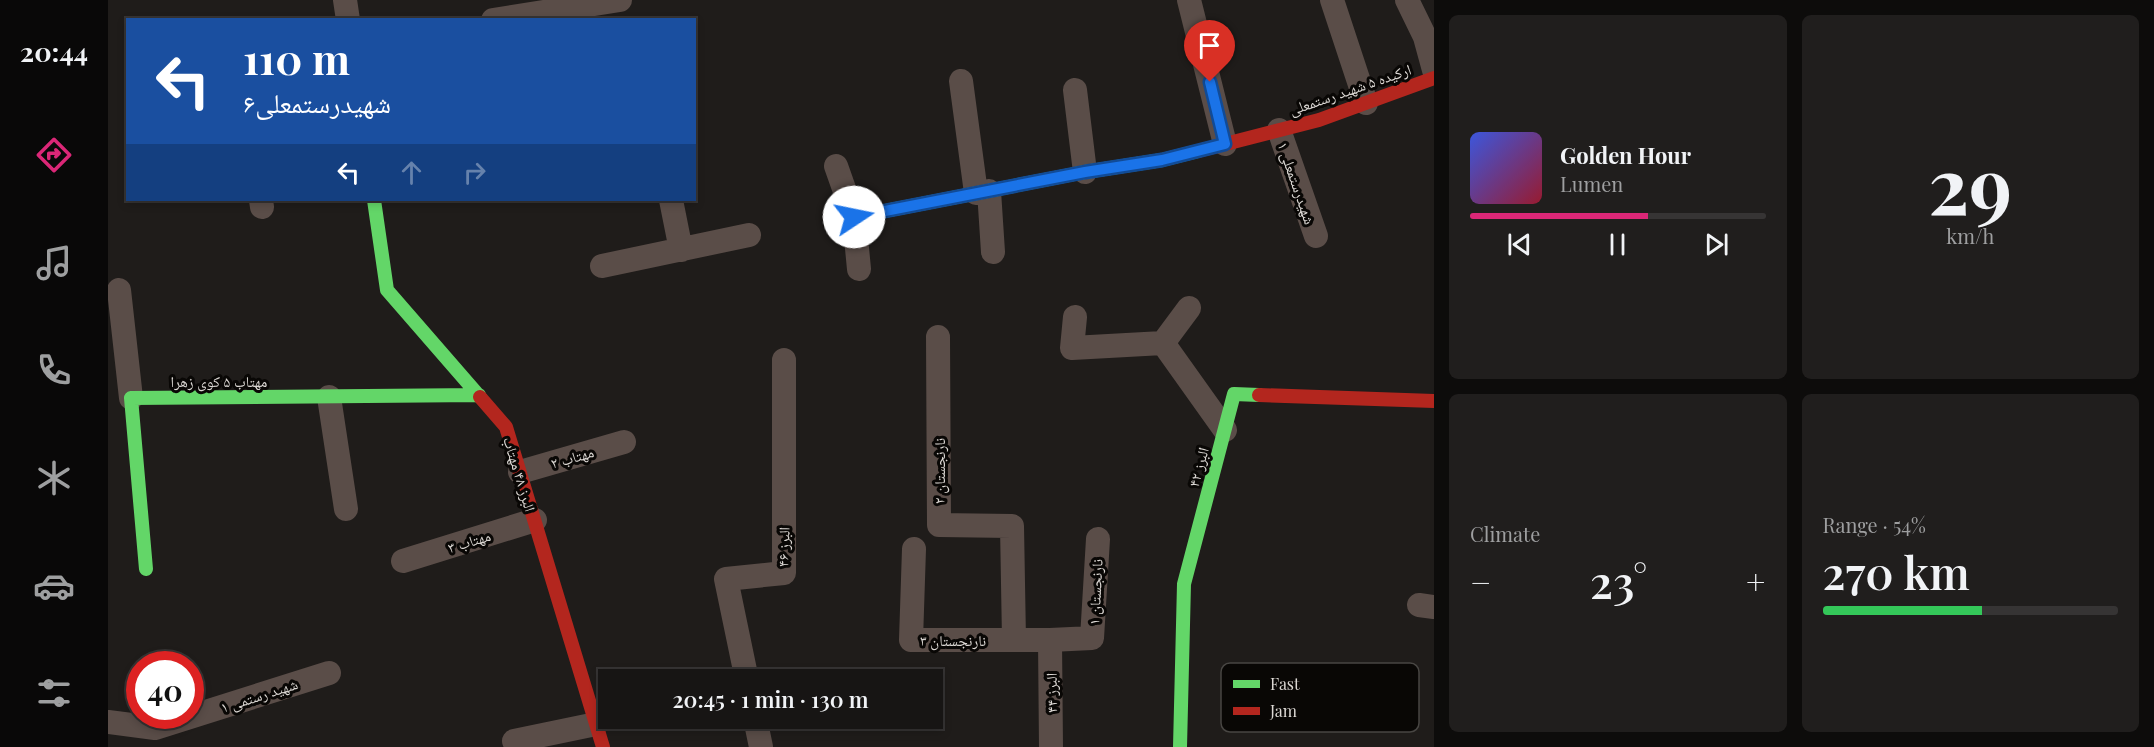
<!DOCTYPE html>
<meta charset="utf-8">
<style>
body{margin:0;font-family:"Playfair Display","Noto Naskh Arabic",serif;background:#201e1d;color:#f1f3f6;height:100vh;display:flex;flex-direction:column;font-size:22px;white-space:nowrap}
*{box-sizing:border-box;margin:0}
p{font-size:20px;color:#9e9fa0}
.icon{flex:none;width:33px;height:33px;fill:none;stroke:currentColor;stroke-width:2;stroke-linecap:round;stroke-linejoin:round}
.map{position:relative;flex:1;overflow:hidden}
.drawer{display:flex;flex-direction:column;gap:15px;padding:15px;background:#0d0c0b;width:720px}
.drawer>*{flex:none}
.top-card{position:absolute;left:18px;top:18px;width:570px;height:183px;border-radius:0px;box-shadow:0 3px 9px #0003,0 0 0 2px #363434;background:#1a4fa0;color:#fff;overflow:hidden}
.speed{position:absolute;left:18px;top:651px;display:flex;gap:12px;font-size:30px;font-weight:700;text-align:center}
.speed>*{display:grid;place-content:center;width:78px;height:78px;border-radius:50%;background:#171514;box-shadow:0 3px 9px #0003,0 0 0 2px #363434;line-height:1}
.speed .limit{border:9px solid #d22;background:#fff;color:#111}
.pin{position:absolute;display:grid;place-items:center;width:51px;height:51px;color:#fff;margin:-62px -26px;border-radius:50% 50% 50% 0;rotate:-45deg;box-shadow:0 0 6px #0007}
.pin .icon{rotate:45deg}
.me{position:absolute;width:66px;margin:-33px;rotate:79deg;stroke-linejoin:round;filter:drop-shadow(0 0 4px #0008)}
.turn{display:flex;align-items:center;gap:21px;height:126px;padding:0 18px;font-size:27px}
.turn .icon{width:78px;height:78px;stroke-width:2.5}
.turn b{display:block;font-size:42px;line-height:51px}
.lanes{display:flex;align-items:center;height:57px;padding:0 18px;background:#0003;justify-content:center;gap:30px;direction:ltr}
.lanes .off{opacity:.35}
.big{font-size:45px;font-weight:600;line-height:1.1}
.drawer .widget{flex:1;display:flex;flex-direction:column;justify-content:center;gap:9px;min-width:0;padding:0 21px;border-radius:9px;background:#201e1d}
.drawer .dial{align-items:center;gap:0}
.dial b{font-size:78px;line-height:1}
.song{display:flex;align-items:center;gap:18px}
.cover{width:72px;height:72px;border-radius:9px;background:linear-gradient(135deg,hsl(230 70% 55%),hsl(350 70% 35%))}
.played{height:6px;border-radius:3px;background:linear-gradient(90deg,#db2777 60%,#363434 60%)}
.keys{display:flex;justify-content:space-around;direction:ltr}
.heat{display:flex;justify-content:space-between;align-items:center;font-size:33px;direction:ltr}
.charge{height:9px;border-radius:4px;background:linear-gradient(90deg,#34c759 54%,#363434 0)}
.drawer .tiles{flex:1;display:grid;gap:15px;grid-template-columns:repeat(2,1fr)}
.trip{position:absolute;left:490px;top:669px;width:345px;height:60px;border-radius:0px;background:#171514;box-shadow:0 3px 9px #0003,0 0 0 2px #363434;font-weight:600;line-height:60px;text-align:center}
main{display:flex;flex:1;min-height:0}
.tab-bar{display:flex;flex-direction:column;width:108px;justify-content:space-around;align-items:center;background:#090808;color:#9e9fa0}
.tab-bar .icon{width:42px;height:42px}
.tab-bar .active{color:#db2777}
.tab-bar b{font-size:27px;color:#f1f3f6}
.map>svg:first-child{display:block}
.lines{fill:none;stroke-linecap:round;stroke-linejoin:round}
.street{stroke:#5a4d48;stroke-width:24}
.fast{stroke:#63d668;stroke-width:14}
.jam{stroke:#b3261e;stroke-width:14}
.route-casing{stroke:#114b97;stroke-width:15}
.route{stroke:#1a73e8;stroke-width:10}
.labels{text-anchor:middle;dominant-baseline:central;stroke-width:6;stroke-linejoin:round;paint-order:stroke}
.street-label{font-size:15px;fill:#dcd8d4;stroke:#090705}
.key{fill:#090705;stroke:#484643;stroke-width:1.5}
.key-label{font-size:16px;fill:#dcd8d4}
</style>
<main>
<nav class="tab-bar">
<b>20:44</b>
<svg class="icon active" aria-label="directions" viewBox="0 0 24 24"><path d="M12 3l9 9-9 9-9-9zM9 14v-3h6M13 9l2 2-2 2"/></svg>
<svg class="icon" aria-label="music" viewBox="0 0 24 24"><path d="M9 18V5l10-2v13"/><circle cx="6" cy="18" r="3"/><circle cx="16" cy="16" r="3"/></svg>
<svg class="icon" aria-label="phone" viewBox="0 0 24 24"><path d="M5 4h4l2 5-3 2q2 4 5 5l2-3 5 2v4C11 20 4 13 5 4z"/></svg>
<svg class="icon" aria-label="climate" viewBox="0 0 24 24"><path d="M12 3v18M4 7l16 10M4 17L20 7"/></svg>
<svg class="icon" aria-label="car" viewBox="0 0 24 24"><path d="M5 17H2v-5l4-1 3-4h7l3 4 3 1v5h-3M9 17h6M6 11h13"/><circle cx="7" cy="17" r="2"/><circle cx="17" cy="17" r="2"/></svg>
<svg class="icon" aria-label="filters" viewBox="0 0 24 24"><path d="M4 7h16M4 17h16"/><circle cx="9" cy="7" r="2"/><circle cx="15" cy="17" r="2"/></svg>
</nav>
<div class="map">
<svg width="1326" height="747" viewBox="0 0 1326 747">
<rect width="100%" height="100%" fill="#1f1c1a"/>
<g class="lines">
<path class="street" d="M 237,0 L 240,20
M 1081,0 L 1117,144
M 1224,0 L 1258,103
M 1299,0 L 1317,37 L 1326,70
M 385,20 L 512,0
M 853,81 L 868,193
M 967,90 L 977,172
M 1171,130 L 1208,236
M 728,166 L 746,217 L 751,269
M 881,191 L 885,252
M 153,200 L 154,207
M 563,200 L 573,250
M 494,266 L 641,235
M 11,290 L 23,398
M 967,317 L 964,348 L 1055,343 L 1117,430
M 830,337 L 831,525 L 904,526 L 906,640
M 1055,343 L 1081,308
M 221,397 L 238,509
M 412,472 L 516,442
M 806,549 L 803,640 L 942,640 L 984,638 L 990,539
M 295,561 L 427,520
M 1311,605 L 1326,607
M 942,640 L 943,747
M 639,680 L 618,579 L 676,573 L 676,360
M 647,718 L 653,747
M 0,722 L 47,728 L 221,673
M 406,741 L 488,724"/>
<path class="fast" d="M 266,200 L 279,290 L 372,397
M 746,217 L 977,172 L 1054,160 L 1090,151
M 38,569 L 23,398 L 371,395
M 1072,747 L 1076,584 L 1126,394 L 1151,395"/>
<path class="jam" d="M 1090,151 L 1211,120 L 1326,78
M 1151,395 L 1326,401
M 372,397 L 398,427 L 495,747"/>
</g>
<g class="lines">
<g class="route-casing">
<path id="route" d="M 746,217 L 977,172 L 1054,160 L 1117,144 L 1102,82"/>
</g>
<use href="#route" class="route"/>
</g>
<g class="labels">
<g class="street-label">
<text transform="translate(1242 89) rotate(-19)">ارکیده ۵ شهید رستمعلی</text>
<text transform="translate(1189 183) rotate(71)">شهیدرستمعلی ۱</text>
<text x="111" y="381">مهتاب ۵ کوی زهرا</text>
<text transform="translate(464 457) rotate(-16)">مهتاب ۲</text>
<text transform="translate(1090 467) rotate(-75)">البرز ۴۲</text>
<text transform="translate(831 471) rotate(-90)">نارنجستان ۲</text>
<text transform="translate(412 474) rotate(73)">البرز ۴۸ مهتاب</text>
<text transform="translate(361 541) rotate(-17)">مهتاب ۳</text>
<text transform="translate(675 547) rotate(-88)">البرز ۴۶</text>
<text transform="translate(987 592) rotate(-87)">نارنجستان ۱</text>
<text x="845" y="640">نارنجستان ۳</text>
<text transform="translate(943 693) rotate(-91)">البرز ۴۴</text>
<text transform="translate(151 695) rotate(-18)">شهید رستمی ۱</text>
</g>
</g>
<rect x="1113" y="663" width="198" height="69" rx="9" class="key"/>
<rect x="1125" y="680" width="27" height="8" fill="#63d668"/>
<rect x="1125" y="707" width="27" height="8" fill="#b3261e"/>
<g class="key-label">
<text x="1162" y="690">Fast</text>
<text x="1162" y="717">Jam</text>
</g>
</svg>
<div class="speed"><div class="limit">40</div></div>
<div class="pin" style="left:1102px;top:82px;background:#d93025"><svg class="icon" aria-label="arrive" viewBox="0 0 24 24"><path d="M6 21V4h12l-3 4 3 4H6"/></svg></div>
<svg class="me" style="left:746px;top:217px" viewBox="-20 -20 40 40"><circle r="19" fill="#fff"/><path d="M0-13L10 11 0 6-10 11z" fill="#1a73e8"/></svg>
<div class="trip">20:45 · 1 min · 130 m</div>
<div class="top-card">
<div class="turn"><svg class="icon" aria-label="left" viewBox="0 0 24 24"><path d="M17 20v-9H6M10 6l-5 5 5 5"/></svg><div><b>110 m</b>شهیدرستمعلی۶</div></div>
<div class="lanes"><svg class="icon" aria-label="left" viewBox="0 0 24 24"><path d="M17 20v-9H6M10 6l-5 5 5 5"/></svg><svg class="icon off" aria-label="ahead" viewBox="0 0 24 24"><path d="M12 20V5M6 11l6-6 6 6"/></svg><svg class="icon off" aria-label="right" viewBox="0 0 24 24"><path d="M7 20v-9h11M14 6l5 5-5 5"/></svg></div>
</div>
</div>
<section class="drawer">
<div class="tiles">
<div class="widget">
<div class="song"><i class="cover"></i><div><b>Golden Hour</b><p>Lumen</p></div></div>
<div class="played"></div>
<div class="keys"><svg class="icon" aria-label="previous" viewBox="0 0 24 24"><path d="M18 5L8 12l10 7zM5 5v14"/></svg><svg class="icon" aria-label="pause" viewBox="0 0 24 24"><path d="M8 5v14M16 5v14"/></svg><svg class="icon" aria-label="next" viewBox="0 0 24 24"><path d="M6 5l10 7-10 7zM19 5v14"/></svg></div>
</div>
<div class="widget dial"><b>29</b><p>km/h</p></div>
<div class="widget"><p>Climate</p>
<div class="heat"><a>−</a><b class="big">23°</b><a>+</a></div>
</div>
<div class="widget"><p>Range · 54%</p><b class="big">270 km</b><div class="charge"></div></div>
</div>
</section>
</main>
